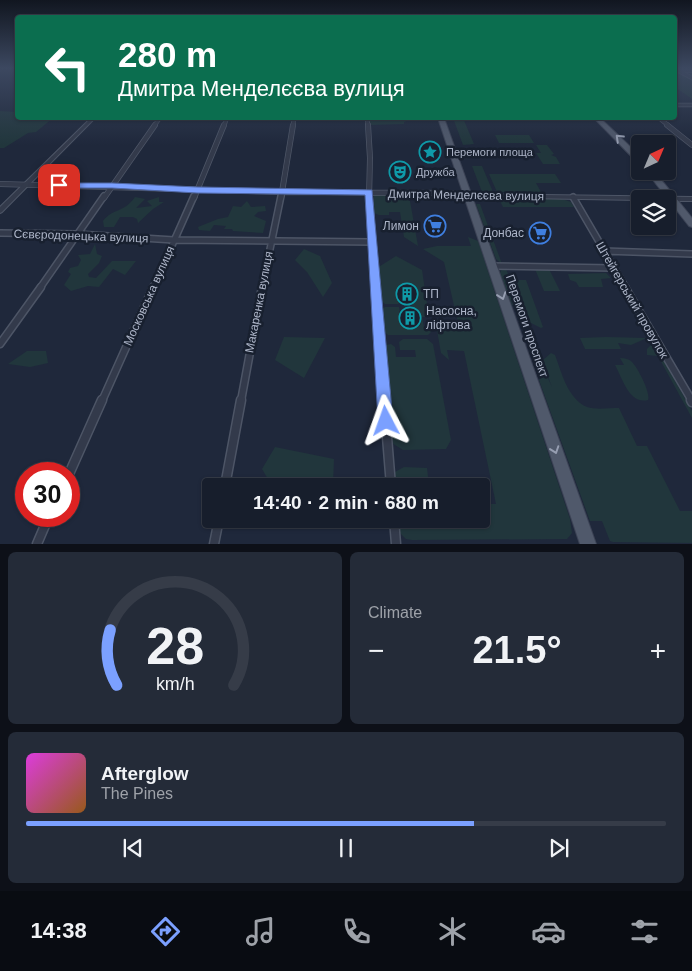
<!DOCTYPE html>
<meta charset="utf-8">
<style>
body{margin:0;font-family:Helvetica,sans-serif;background:#242b38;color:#f1f3f6;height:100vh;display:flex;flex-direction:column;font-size:19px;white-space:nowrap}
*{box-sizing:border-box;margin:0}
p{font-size:16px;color:#9ea2a9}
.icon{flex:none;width:28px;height:28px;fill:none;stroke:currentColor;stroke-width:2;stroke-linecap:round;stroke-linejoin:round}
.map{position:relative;height:544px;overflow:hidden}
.panel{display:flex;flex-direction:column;gap:8px;padding:8px;background:#0d1018;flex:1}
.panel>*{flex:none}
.guide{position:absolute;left:15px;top:15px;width:662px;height:105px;border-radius:5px;box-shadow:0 1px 4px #0004,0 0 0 1px #363c48;background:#0b6e4f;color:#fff;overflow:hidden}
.needle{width:32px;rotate:44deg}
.fabs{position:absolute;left:631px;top:135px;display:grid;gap:10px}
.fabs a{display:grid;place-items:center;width:45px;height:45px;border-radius:5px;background:#171e2c;box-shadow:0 1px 4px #0004,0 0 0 1px #363c48;font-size:25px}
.speed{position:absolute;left:15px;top:462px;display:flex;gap:10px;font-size:25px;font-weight:700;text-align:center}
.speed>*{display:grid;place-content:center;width:65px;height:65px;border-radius:50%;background:#171e2c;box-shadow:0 1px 4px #0004,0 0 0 1px #363c48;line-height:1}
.speed .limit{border:8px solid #d22;background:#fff;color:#111}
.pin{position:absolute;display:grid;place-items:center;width:42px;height:42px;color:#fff;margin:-21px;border-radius:10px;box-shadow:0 2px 8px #0006}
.me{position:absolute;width:55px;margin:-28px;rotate:356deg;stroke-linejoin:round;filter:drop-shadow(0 0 4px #0008)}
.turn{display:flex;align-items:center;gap:18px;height:105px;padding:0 20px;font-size:22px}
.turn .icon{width:65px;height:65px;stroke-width:2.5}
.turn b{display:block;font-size:35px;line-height:42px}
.big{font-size:38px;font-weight:700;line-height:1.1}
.panel .widget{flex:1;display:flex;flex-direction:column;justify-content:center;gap:8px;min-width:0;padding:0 18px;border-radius:8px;background:#242b38}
.panel .dial{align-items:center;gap:0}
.dial svg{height:130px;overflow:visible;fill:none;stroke:#363c48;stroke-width:7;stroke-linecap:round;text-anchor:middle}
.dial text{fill:#f1f3f6;stroke:none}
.song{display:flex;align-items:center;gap:15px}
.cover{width:60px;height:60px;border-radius:8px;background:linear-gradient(135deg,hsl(300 70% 55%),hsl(30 70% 35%))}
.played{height:5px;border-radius:2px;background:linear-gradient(90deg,#7ba0ff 70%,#363c48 70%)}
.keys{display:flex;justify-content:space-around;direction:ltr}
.heat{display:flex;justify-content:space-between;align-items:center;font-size:28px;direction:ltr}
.panel .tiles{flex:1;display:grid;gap:8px;grid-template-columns:1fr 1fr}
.widget:last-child{grid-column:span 2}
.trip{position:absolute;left:202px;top:478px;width:288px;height:50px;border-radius:5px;background:#171e2c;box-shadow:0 1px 4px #0004,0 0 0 1px #363c48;font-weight:700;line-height:50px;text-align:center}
.tab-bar{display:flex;height:80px;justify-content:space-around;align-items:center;background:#090c12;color:#9ea2a9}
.tab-bar .icon{width:35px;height:35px}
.tab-bar .selected{color:#7ba0ff}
.tab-bar b{font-size:22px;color:#f1f3f6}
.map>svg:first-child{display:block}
.green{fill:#21363c}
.building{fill:#3a445b;stroke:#1a2232}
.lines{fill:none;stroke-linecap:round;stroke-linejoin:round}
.minor-far4-casing{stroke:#4d5566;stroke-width:4.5}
.minor-far3-casing{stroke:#4d5566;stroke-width:6}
.minor-far2-casing{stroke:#4d5566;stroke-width:8}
.minor-far1-casing{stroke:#4d5566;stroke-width:9}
.minor-casing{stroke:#4d5566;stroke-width:11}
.tertiary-casing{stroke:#4d5566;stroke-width:2}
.primary-casing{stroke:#3c4355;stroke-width:2}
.minor-far4{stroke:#333a4b;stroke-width:3}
.minor-far3{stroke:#333a4b;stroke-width:4.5}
.minor-far2{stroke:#333a4b;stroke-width:5}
.minor-far1{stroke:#333a4b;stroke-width:6}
.minor{stroke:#333a4b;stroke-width:8}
.tertiary{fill:#333a4b;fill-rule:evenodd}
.primary{fill:#50596b;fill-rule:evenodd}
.oneway{stroke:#969eb1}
.route{fill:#7ba0ff;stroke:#5068a6}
.labels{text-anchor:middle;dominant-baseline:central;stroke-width:5;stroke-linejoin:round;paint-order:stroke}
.far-poi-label{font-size:11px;fill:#adb5c8;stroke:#18202f;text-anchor:start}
.street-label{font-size:12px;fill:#adb5c8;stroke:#18202f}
.poi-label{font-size:12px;fill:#adb5c8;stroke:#18202f;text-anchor:end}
</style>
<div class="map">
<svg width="692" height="544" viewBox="0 0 692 544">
<rect width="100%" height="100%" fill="#1f283b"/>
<path class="green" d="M 675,73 L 692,73 L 692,99 L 675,87 Z
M 0,111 L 17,112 L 18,118 L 53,118 L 36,132 L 28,133 L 4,148 L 0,148 Z
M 369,118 L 406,118 L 407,121 L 404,122 L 404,124 L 370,125 Z
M 453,118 L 463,118 L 474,144 L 463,145 Z
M 495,135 L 529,135 L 534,143 L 499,143 Z
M 536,145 L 547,145 L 554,154 L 551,155 L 556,157 L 560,164 L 543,164 L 536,153 L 541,153 Z
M 472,166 L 482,166 L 493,192 L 482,192 Z
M 489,174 L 555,174 L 561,183 L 536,183 L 541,192 L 497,192 Z
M 374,195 L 396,195 L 410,201 L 418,246 L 404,237 L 400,212 L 389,212 L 389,215 L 379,215 L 374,213 Z
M 135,197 L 145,199 L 136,208 L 152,206 L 147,201 L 159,197 L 159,202 L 164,202 L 153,209 L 138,223 L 137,219 L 133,217 L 120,217 L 114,227 L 104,227 L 103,221 C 114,207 123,214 135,197 Z
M 499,199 L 562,199 L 571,202 L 574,207 L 503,207 Z
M 247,201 L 251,207 L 265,206 L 266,211 L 258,212 L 254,216 L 266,221 L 263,233 L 233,231 L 232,229 L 224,229 L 226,226 L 214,225 L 210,231 L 199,230 L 198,227 L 218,219 L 228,217 L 233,206 L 241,207 Z
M 476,204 L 480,204 L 502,264 L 496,259 Z
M 468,237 L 478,241 L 570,519 L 572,533 L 567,539 L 412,540 L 406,539 L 400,533 L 397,519 L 481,519 L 481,504 L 496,504 L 464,351 L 447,350 L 449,360 L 441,353 L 435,319 L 443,319 L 444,324 L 458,323 L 444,262 L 423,249 L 437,246 L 471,246 Z
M 95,244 L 97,254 L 102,256 L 99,263 L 88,274 L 89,277 L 96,278 L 112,261 L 136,261 L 125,275 L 113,269 L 99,287 L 88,286 L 71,291 L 64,285 L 71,274 L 68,272 L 70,268 L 78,266 L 81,260 L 78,255 L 90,254 Z
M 304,249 L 320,256 L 332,283 L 323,297 L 307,272 L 295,260 Z
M 396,256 L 422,270 L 429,317 L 422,317 L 424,327 L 430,328 L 431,332 L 428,335 L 388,335 L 383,331 L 381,310 L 385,307 L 399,307 L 402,325 L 420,325 L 418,311 L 413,311 L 411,296 L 416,296 L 415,291 L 399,291 L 400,302 L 398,304 L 385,304 L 380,300 L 377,268 Z
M 502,269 L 506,269 L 523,311 L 512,305 L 500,273 Z
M 535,269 L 549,269 L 560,291 L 544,291 Z
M 606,273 L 611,278 L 601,279 L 603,287 L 579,287 L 576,282 L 570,280 L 568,274 Z
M 512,280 L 526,280 L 543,327 L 541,328 L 527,321 Z
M 284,337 L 325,338 L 304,378 L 275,360 Z
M 606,337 L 647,338 L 631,345 L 618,343 L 621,349 L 585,349 L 580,338 Z
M 403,339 L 427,339 L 433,344 L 451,440 L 446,449 L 403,450 L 392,443 L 389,408 L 392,408 L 391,402 L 388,402 L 384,348 L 386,345 L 391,344 L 395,347 L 396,357 L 416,357 L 415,350 L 400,350 L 399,342 Z
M 651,345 L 659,352 L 692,411 L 692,418 L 658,356 L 647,355 L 647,349 Z
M 27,351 L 46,351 L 48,363 L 30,367 L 8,364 Z
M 551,353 L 555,355 C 562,373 567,398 587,407 C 595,410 610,408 619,408 L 637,446 L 647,446 L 680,511 L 692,511 L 692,543 L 613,542 L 610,541 L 602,521 L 590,521 L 539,380 L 545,372 L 552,387 L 542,361 Z
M 620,358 C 625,358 629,359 632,362 C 638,368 651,393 648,400 C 629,405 622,377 615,365 L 624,365 Z
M 275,447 L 334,459 L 333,485 L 311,478 L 309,486 L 272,486 L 262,469 Z
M 404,467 L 427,468 L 429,486 L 395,486 L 395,472 Z"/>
<path class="building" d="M 400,311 L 418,311 L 420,325 L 402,325 Z"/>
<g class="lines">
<g class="minor-far4-casing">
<path id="minor-far4" d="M 675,69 L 692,78
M 675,105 L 692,105
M 367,118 L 368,126
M 659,118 L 669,126
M 154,126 L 160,118
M 224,126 L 227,118
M 293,126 L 294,118"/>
</g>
<g class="minor-far3-casing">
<path id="minor-far3" d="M 368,125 L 370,158 L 369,198
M 667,125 L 692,145
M 0,184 L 282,192 L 453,193 L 467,196
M 104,198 L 155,125
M 194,198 L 224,125
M 281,198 L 293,125"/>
</g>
<g class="minor-far2-casing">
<path id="minor-far2" d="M 369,196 L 376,288
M 573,197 L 626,288
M 0,233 L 77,234 L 174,240 L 372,242
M 604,251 L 692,254
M 492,266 L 613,268
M 40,288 L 104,196
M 153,288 L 194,196
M 262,288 L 281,196"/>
</g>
<g class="minor-far1-casing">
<path id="minor-far1" d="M 376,287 L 385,401
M 625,287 L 692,401
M 0,344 L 41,287
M 102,401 L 153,287
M 241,401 L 262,287"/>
</g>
<g class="minor-casing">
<path id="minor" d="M 384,400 L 391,486
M 691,400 L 692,402
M 69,474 L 102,400
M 225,486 L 241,400
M 394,519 L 396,544
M 37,544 L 49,516
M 214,544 L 219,519"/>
</g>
<g class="tertiary-casing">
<path id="tertiary" d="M 675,70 L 692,70 L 692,72 L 675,72 Z
M 91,118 L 95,118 L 2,212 L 0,213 L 0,207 Z
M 467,194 L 692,197 L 692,201 L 668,201 L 668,199 L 640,199 L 640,200 L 465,197 L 464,196 Z"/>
</g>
<g class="primary-casing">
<path id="primary" d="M 438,118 L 444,118 L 596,544 L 580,544 Z
M 594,118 L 600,118 L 640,156 L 640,162 L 637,162 Z
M 646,171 L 654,171 L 692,218 L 692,227 L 689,226 Z"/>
</g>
<use href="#minor-far4" class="minor-far4"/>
<use href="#minor-far3" class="minor-far3"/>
<use href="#minor-far2" class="minor-far2"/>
<use href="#minor-far1" class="minor-far1"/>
<use href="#minor" class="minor"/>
<use href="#tertiary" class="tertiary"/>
<use href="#primary" class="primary"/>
</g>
<defs><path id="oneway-chevron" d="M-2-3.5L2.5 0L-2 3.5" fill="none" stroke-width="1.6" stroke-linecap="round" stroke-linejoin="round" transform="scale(1.25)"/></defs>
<g class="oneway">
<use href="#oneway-chevron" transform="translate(619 138) rotate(-136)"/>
<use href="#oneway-chevron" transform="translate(502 296) rotate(71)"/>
<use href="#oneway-chevron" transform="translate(555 450) rotate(71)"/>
</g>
<linearGradient id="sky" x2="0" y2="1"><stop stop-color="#111620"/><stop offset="0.47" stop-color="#3c4860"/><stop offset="1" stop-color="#3c4860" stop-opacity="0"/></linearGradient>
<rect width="692" height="145" fill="url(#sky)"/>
<path class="route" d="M 56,183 L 112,183 L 197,187 L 372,190 L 393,421 L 391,427 L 386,429 L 380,427 L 378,421 L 365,195 L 197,193 L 112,188 L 59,188 L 56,187 Z"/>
<defs>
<g id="sight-ring" transform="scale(1.125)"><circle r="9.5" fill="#18202f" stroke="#0f9aa8" stroke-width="1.5"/><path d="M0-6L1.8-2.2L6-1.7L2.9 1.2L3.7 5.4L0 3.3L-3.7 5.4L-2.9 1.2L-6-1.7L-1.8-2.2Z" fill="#0f9aa8"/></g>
<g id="theatre-ring" transform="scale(1.125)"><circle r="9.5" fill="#18202f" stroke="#0f9aa8" stroke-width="1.5"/><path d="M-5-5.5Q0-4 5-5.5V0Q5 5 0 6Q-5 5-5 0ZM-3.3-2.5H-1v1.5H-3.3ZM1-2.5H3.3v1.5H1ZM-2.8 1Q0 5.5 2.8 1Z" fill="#0f9aa8"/></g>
<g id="supermarket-ring" transform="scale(1.125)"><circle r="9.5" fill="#18202f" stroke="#3f7fe0" stroke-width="1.5"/><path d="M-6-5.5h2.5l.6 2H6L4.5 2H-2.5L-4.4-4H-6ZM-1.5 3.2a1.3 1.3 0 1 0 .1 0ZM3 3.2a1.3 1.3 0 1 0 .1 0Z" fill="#3f7fe0"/></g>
<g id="building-ring" transform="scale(1.125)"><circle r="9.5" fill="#18202f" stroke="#0f9aa8" stroke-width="1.5"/><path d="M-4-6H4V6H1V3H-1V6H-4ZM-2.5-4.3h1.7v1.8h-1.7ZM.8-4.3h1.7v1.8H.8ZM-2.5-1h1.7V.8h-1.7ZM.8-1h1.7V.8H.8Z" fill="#0f9aa8"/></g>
</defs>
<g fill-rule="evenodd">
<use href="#sight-ring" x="430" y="152"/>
<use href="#theatre-ring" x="400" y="172"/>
<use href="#supermarket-ring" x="435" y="226"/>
<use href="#supermarket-ring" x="540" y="233"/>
<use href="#building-ring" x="407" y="294"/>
<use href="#building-ring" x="410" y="318"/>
</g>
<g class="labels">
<g class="far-poi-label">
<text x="446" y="152">Перемоги площа</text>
<text x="416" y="172">Дружба</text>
</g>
<g class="street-label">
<text transform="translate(466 195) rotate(1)">Дмитра Менделєєва вулиця</text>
<text transform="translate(81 236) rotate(2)">Сєвєродонецька вулиця</text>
<text transform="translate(149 296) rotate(-66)">Московська вулиця</text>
<text transform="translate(632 300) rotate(60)">Штейгерський провулок</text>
<text transform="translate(259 302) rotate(-79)">Макаренка вулиця</text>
<text transform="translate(527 326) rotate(71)">Перемоги проспект</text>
</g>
<g class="poi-label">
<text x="419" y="226">Лимон</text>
<text x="524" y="233">Донбас</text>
<text x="423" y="294" text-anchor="start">ТП</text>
<text x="426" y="311" text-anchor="start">Насосна,<tspan x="426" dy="14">ліфтова</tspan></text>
</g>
</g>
</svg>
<div class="fabs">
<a><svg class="needle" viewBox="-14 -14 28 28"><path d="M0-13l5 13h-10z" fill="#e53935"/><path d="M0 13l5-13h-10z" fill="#9ea2a9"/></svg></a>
<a><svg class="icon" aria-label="layers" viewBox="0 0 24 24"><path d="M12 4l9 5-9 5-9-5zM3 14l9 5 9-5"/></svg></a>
</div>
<div class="speed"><div class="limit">30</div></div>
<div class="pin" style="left:59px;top:185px;background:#d93025"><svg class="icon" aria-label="arrive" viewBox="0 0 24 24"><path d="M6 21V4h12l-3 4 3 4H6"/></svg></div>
<svg class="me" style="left:386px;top:421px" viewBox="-20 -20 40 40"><path d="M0-17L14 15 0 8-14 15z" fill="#7ba0ff" stroke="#fff" stroke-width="4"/></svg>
<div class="trip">14:40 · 2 min · 680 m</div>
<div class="guide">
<div class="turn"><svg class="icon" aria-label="left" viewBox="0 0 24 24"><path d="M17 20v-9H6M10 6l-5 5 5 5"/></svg><div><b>280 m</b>Дмитра Менделєєва вулиця</div></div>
</div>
</div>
<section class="panel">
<div class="tiles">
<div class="widget dial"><svg viewBox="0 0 100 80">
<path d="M14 69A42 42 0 1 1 86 69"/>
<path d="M14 69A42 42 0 0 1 10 35" stroke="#7ba0ff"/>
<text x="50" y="56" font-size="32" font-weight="700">28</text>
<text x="50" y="72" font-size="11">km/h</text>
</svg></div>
<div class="widget"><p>Climate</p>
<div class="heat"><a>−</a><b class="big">21.5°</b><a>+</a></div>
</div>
<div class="widget">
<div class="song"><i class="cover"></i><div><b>Afterglow</b><p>The Pines</p></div></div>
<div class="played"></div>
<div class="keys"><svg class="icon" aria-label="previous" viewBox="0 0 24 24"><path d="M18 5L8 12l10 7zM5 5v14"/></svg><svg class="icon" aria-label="pause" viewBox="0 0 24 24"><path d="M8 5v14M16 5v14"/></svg><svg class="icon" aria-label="next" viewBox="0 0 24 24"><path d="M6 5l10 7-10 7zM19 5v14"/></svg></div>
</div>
</div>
</section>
<nav class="tab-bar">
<b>14:38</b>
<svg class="icon selected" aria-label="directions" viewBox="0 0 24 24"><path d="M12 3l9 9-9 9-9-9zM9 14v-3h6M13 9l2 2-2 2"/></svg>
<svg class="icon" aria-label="music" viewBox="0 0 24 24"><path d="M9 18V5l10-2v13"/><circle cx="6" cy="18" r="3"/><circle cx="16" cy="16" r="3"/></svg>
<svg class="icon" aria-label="phone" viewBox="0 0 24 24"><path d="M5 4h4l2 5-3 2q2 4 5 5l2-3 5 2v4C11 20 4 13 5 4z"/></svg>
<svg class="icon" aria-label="climate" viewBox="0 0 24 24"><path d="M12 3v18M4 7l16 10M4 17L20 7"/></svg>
<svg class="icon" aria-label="car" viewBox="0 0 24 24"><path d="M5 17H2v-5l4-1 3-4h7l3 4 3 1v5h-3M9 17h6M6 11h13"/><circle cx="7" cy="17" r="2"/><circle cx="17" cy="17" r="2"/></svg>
<svg class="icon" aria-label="filters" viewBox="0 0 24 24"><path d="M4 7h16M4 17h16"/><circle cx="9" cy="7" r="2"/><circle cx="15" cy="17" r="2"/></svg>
</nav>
